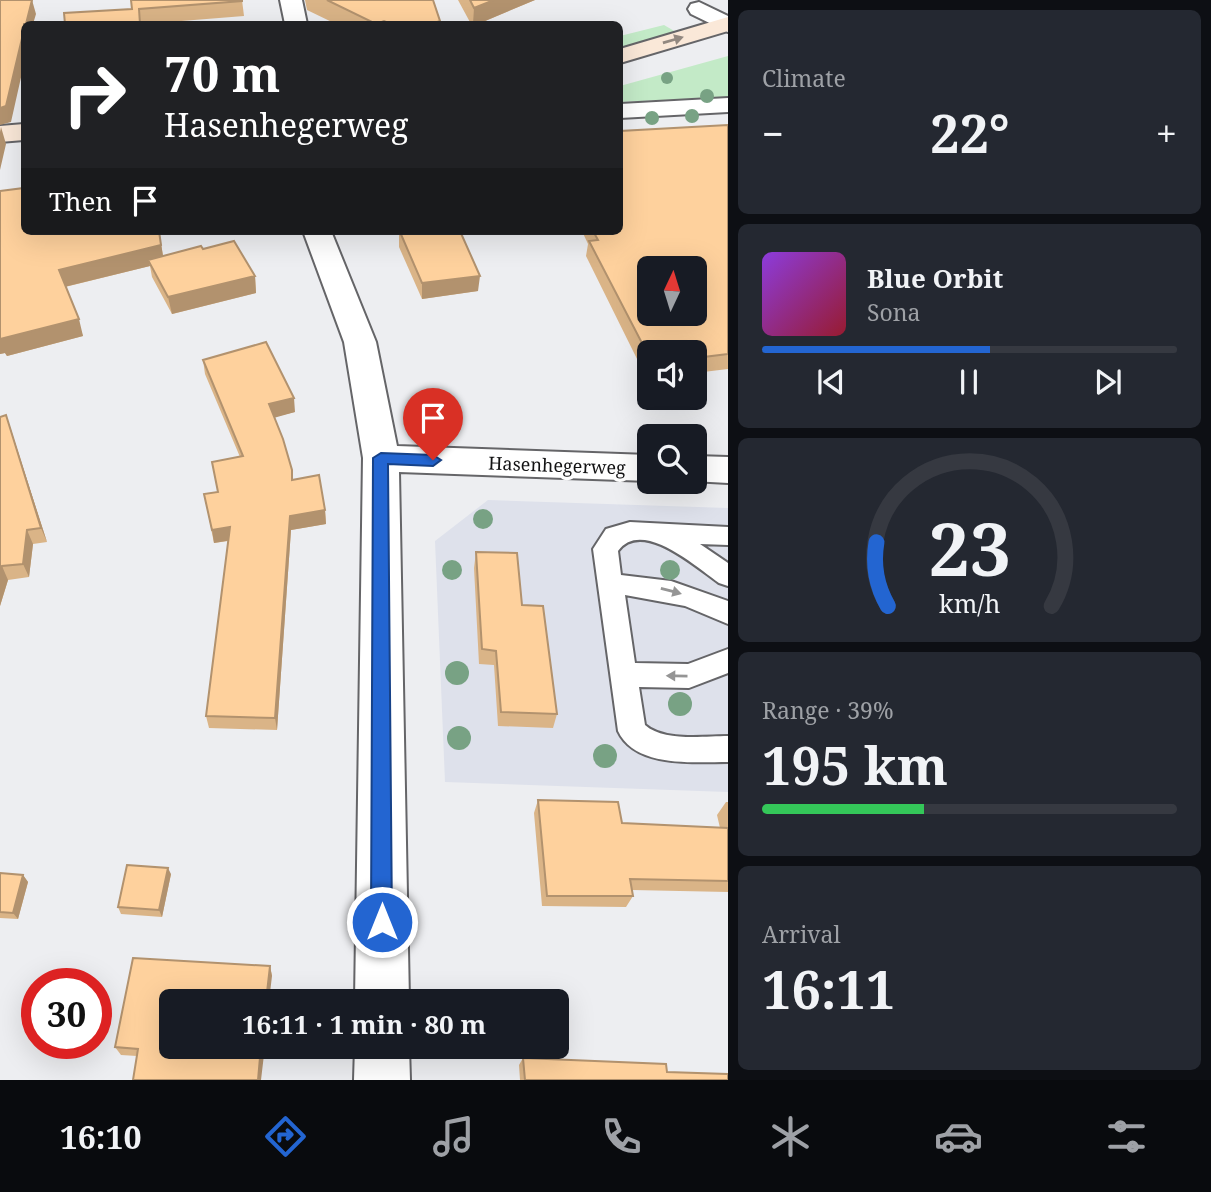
<!DOCTYPE html>
<meta charset="utf-8">
<style>
body{margin:0;font-family:"Noto Serif",serif;background:#242831;color:#f1f3f6;height:100vh;display:flex;flex-direction:column;font-size:26px;white-space:nowrap}
*{box-sizing:border-box;margin:0}
p{font-size:23px;color:#9ea1a6}
.icon{flex:none;width:38px;height:38px;fill:none;stroke:currentColor;stroke-width:2;stroke-linecap:round;stroke-linejoin:round}
.map{position:relative;flex:1;overflow:hidden}
.panel{display:flex;flex-direction:column;gap:10px;padding:10px;background:#0d0f14;width:483px}
.panel>*{flex:none}
.banner{position:absolute;left:21px;top:21px;width:602px;height:214px;border-radius:10px;box-shadow:0 7px 28px #0002;background:#202124;color:#fff;overflow:hidden}
.needle{width:46px;rotate:4deg}
.fabs{position:absolute;left:637px;top:256px;display:grid;gap:14px}
.fabs a{display:grid;place-items:center;width:70px;height:70px;border-radius:10px;background:#171b24;box-shadow:0 7px 28px #0002;font-size:35px}
.speed{position:absolute;left:21px;top:968px;display:flex;gap:14px;font-size:35px;font-weight:700;text-align:center}
.speed>*{display:grid;place-content:center;width:91px;height:91px;border-radius:50%;background:#171b24;box-shadow:0 7px 28px #0002;line-height:1}
.speed .limit{border:10px solid #d22;background:#fff;color:#111}
.pin{position:absolute;display:grid;place-items:center;width:60px;height:60px;color:#fff;margin:-72px -30px;border-radius:50% 50% 50% 0;rotate:-45deg;box-shadow:0 0 7px #0007}
.pin .icon{rotate:45deg}
.me{position:absolute;width:77px;margin:-38px;rotate:0deg;stroke-linejoin:round;filter:drop-shadow(0 0 5px #0008)}
.turn{display:flex;align-items:center;gap:24px;height:147px;padding:0 28px;font-size:32px}
.turn .icon{width:91px;height:91px;stroke-width:2.5}
.turn b{display:block;font-size:49px;line-height:60px}
.then{display:flex;align-items:center;height:66px;padding:0 28px;background:#0003;gap:14px;font-size:26px}
.big{font-size:52px;font-weight:700;line-height:1.1}
.panel .widget{flex:1;display:flex;flex-direction:column;justify-content:center;gap:10px;min-width:0;padding:0 24px;border-radius:10px;background:#242831}
.panel .dial{align-items:center;gap:0}
.dial svg{height:182px;overflow:visible;fill:none;stroke:#363941;stroke-width:7;stroke-linecap:round;text-anchor:middle}
.dial text{fill:#f1f3f6;stroke:none}
.song{display:flex;align-items:center;gap:21px}
.cover{width:84px;height:84px;border-radius:10px;background:linear-gradient(135deg,hsl(270 70% 55%),hsl(350 70% 35%))}
.played{height:7px;border-radius:4px;background:linear-gradient(90deg,#2365d1 55%,#363941 55%)}
.keys{display:flex;justify-content:space-around;direction:ltr}
.heat{display:flex;justify-content:space-between;align-items:center;font-size:38px;direction:ltr}
.charge{height:10px;border-radius:5px;background:linear-gradient(90deg,#34c759 39%,#363941 0)}
.trip{position:absolute;left:159px;top:989px;width:410px;height:70px;border-radius:10px;background:#171b24;box-shadow:0 7px 28px #0002;font-weight:700;line-height:70px;text-align:center}
.dock{display:flex;height:112px;justify-content:space-around;align-items:center;background:#090b0e;color:#9ea1a6}
.dock .icon{width:49px;height:49px}
.dock .on{color:#2365d1}
.dock b{font-size:32px;color:#f1f3f6}
main{display:flex;flex:1;min-height:0}
.map>svg:first-child{display:block}
.built{fill:#dee1eb}
.green{fill:#c3eac7}
.lines{fill:none;stroke-linecap:round;stroke-linejoin:round}
.service-casing{stroke:#656568;stroke-width:4}
.minor-casing{stroke:#656568;stroke-width:4}
.secondary-casing{stroke:#656568;stroke-width:4}
.service{fill:#fff;fill-rule:evenodd}
.minor{fill:#fff;fill-rule:evenodd}
.secondary{fill:#fae8d8;fill-rule:evenodd}
.tree{fill:#78a284}
.wall{fill:#dab487}
.shaded-wall{fill:#b2926e}
.building{fill:#fed19d;stroke:#b2926e;stroke-width:2;fill-rule:evenodd}
.oneway{fill:#928880}
.oneway2{fill:#959595}
.route{fill:#2365d1;stroke:#174288;stroke-width:2}
.labels{text-anchor:middle;dominant-baseline:central;stroke-width:7;stroke-linejoin:round;paint-order:stroke}
.street-label{font-size:18px;fill:#131314;stroke:#fff}
</style>
<main>
<div class="map">
<svg width="728" height="1080" viewBox="0 0 728 1080">
<rect width="100%" height="100%" fill="#edeef1"/>
<path class="built" d="M 488,500 L 728,508 L 728,792 L 445,782 L 435,541 Z"/>
<path class="green" d="M 664,25 L 676,32 L 620,48 L 620,36 Z
M 728,56 L 728,97 L 620,102 L 620,86 Z"/>
<g class="lines">
<g class="service-casing">
<path id="service" d="M 630,522 L 728,527 L 728,545 L 700,544 L 728,563 L 728,586 L 719,583 C 696,567 642,518 618,551 L 621,575 L 671,581 L 728,601 L 728,624 L 685,606 L 625,595 L 635,663 L 688,664 L 728,649 L 728,673 L 689,688 L 639,687 L 645,725 C 664,742 704,736 728,736 L 728,762 C 694,762 635,768 618,731 L 593,549 L 606,529 Z"/>
</g>
<g class="minor-casing">
<path id="minor" d="M 280,0 L 302,0 L 307,24 L 285,24 Z
M 699,2 L 728,16 L 728,32 L 691,14 L 688,9 L 691,4 Z
M 728,98 L 728,112 L 620,118 L 620,104 Z
M 303,231 L 331,231 L 376,342 L 397,446 L 649,455 L 649,481 L 399,472 L 409,1001 L 355,1001 L 363,458 L 344,342 Z
M 695,456 L 728,457 L 728,483 L 692,481 L 695,481 Z
M 355,1046 L 409,1046 L 410,1080 L 354,1080 Z"/>
</g>
<g class="secondary-casing">
<path id="secondary" d="M 728,17 L 728,31 L 620,63 L 620,49 Z
M 24,124 L 24,140 L 0,142 L 0,126 Z"/>
</g>
<use href="#service" class="service"/>
<use href="#minor" class="minor"/>
<use href="#secondary" class="secondary"/>
</g>
<g class="tree">
<circle cx="667" cy="78" r="6"/>
<circle cx="707" cy="96" r="7"/>
<circle cx="692" cy="116" r="7"/>
<circle cx="652" cy="118" r="7"/>
<circle cx="483" cy="519" r="10"/>
<circle cx="452" cy="570" r="10"/>
<circle cx="670" cy="570" r="10"/>
<circle cx="457" cy="673" r="12"/>
<circle cx="680" cy="704" r="12"/>
<circle cx="459" cy="738" r="12"/>
<circle cx="605" cy="756" r="12"/>
</g>
<path class="wall" d="M 242,0 L 244,16 L 144,24 L 65,24 L 132,9 Z
M 305,0 L 433,0 L 440,21 L 440,24 L 336,24 L 307,10 Z
M 458,0 L 535,0 L 478,24 L 471,24 Z
M 728,125 L 728,369 L 695,373 L 695,352 L 649,352 L 649,362 L 639,363 L 586,256 L 588,244 L 582,231 L 620,231 Z
M 0,191 L 159,231 L 163,256 L 203,249 L 255,276 L 256,293 L 172,314 L 152,277 L 150,266 L 65,287 L 83,336 L 7,356 L 5,353 L 0,354 Z
M 399,231 L 460,231 L 478,291 L 422,299 L 399,247 Z
M 203,360 L 295,412 L 274,417 L 292,470 L 293,480 L 325,510 L 326,524 L 291,530 L 277,730 L 209,728 L 206,716 L 228,541 L 214,543 L 204,494 L 217,492 L 240,457 L 205,374 Z
M 6,415 L 11,430 L 47,542 L 33,544 L 29,577 L 8,580 L 0,606 L 0,417 Z
M 476,552 L 522,605 L 557,714 L 553,728 L 498,726 L 494,665 L 479,664 L 474,568 Z
M 538,800 L 622,823 L 720,828 L 717,815 L 726,802 L 728,802 L 728,892 L 632,890 L 633,896 L 626,907 L 542,906 L 534,813 Z
M 0,873 L 23,875 L 28,882 L 18,919 L 0,918 Z
M 171,874 L 162,917 L 121,914 L 118,907 Z
M 270,966 L 272,976 L 137,1056 L 121,1055 L 115,1047 Z
M 523,1058 L 667,1072 L 728,1080 L 520,1080 L 519,1065 Z"/>
<path class="shaded-wall" d="M 32,0 L 36,14 L 33,24 L 26,24 Z
M 494,0 L 535,0 L 478,24 L 473,24 L 474,8 Z
M 24,30 L 24,64 L 11,122 L 0,125 L 0,108 Z
M 1,127 L 6,144 L 0,170 L 0,132 Z
M 159,231 L 164,262 L 148,260 L 150,266 L 64,287 L 59,270 Z
M 255,276 L 256,293 L 172,314 L 168,297 Z
M 480,276 L 478,291 L 422,299 L 422,283 Z
M 79,319 L 83,336 L 7,356 L 5,353 L 0,354 L 0,337 Z
M 294,398 L 295,412 L 270,419 L 269,404 Z
M 6,415 L 11,430 L 47,542 L 41,528 Z
M 325,510 L 326,524 L 291,530 L 277,730 L 275,718 L 290,516 Z
M 230,527 L 232,540 L 214,543 L 212,530 Z
M 27,530 L 33,544 L 29,577 L 23,564 Z
M 2,566 L 8,580 L 0,606 L 0,571 Z
M 168,868 L 171,874 L 162,917 L 159,910 Z
M 23,875 L 28,882 L 18,919 L 13,913 Z
M 270,966 L 272,976 L 269,1001 L 266,1001 Z
M 261,1046 L 265,1046 L 261,1080 L 258,1080 Z"/>
<path class="building" d="M 0,0 L 32,0 L 26,24 L 24,24 L 24,30 L 6,106 L 0,108 Z
M 131,0 L 242,0 L 242,1 L 139,9 L 140,24 L 65,24 L 64,13 L 132,9 Z
M 327,0 L 433,0 L 440,21 L 432,24 L 391,24 L 384,21 L 376,24 Z
M 470,0 L 494,0 L 474,8 Z
M 728,125 L 728,354 L 695,358 L 695,352 L 662,352 L 659,346 L 644,347 L 589,241 L 598,240 L 593,231 L 620,231 L 620,131 ZM 649,268 L 695,268 L 695,313 L 649,313 Z
M 24,188 L 24,231 L 159,231 L 161,245 L 59,270 L 79,319 L 0,339 L 0,191 Z
M 406,231 L 460,231 L 480,276 L 422,283 L 400,232 Z
M 234,241 L 255,276 L 168,297 L 148,260 L 201,246 L 203,249 Z
M 266,342 L 294,398 L 269,404 L 283,439 L 292,470 L 292,480 L 319,475 L 325,510 L 290,516 L 275,718 L 206,716 L 230,527 L 212,530 L 204,494 L 218,492 L 212,462 L 243,456 L 203,360 Z
M 6,415 L 41,528 L 27,530 L 23,564 L 2,566 L 0,571 L 0,417 Z
M 476,552 L 517,553 L 522,605 L 543,606 L 557,714 L 501,712 L 496,651 L 482,649 Z
M 538,800 L 618,802 L 622,823 L 728,828 L 728,881 L 630,879 L 633,896 L 547,896 Z
M 127,865 L 168,868 L 159,910 L 118,907 Z
M 0,873 L 23,875 L 13,913 L 0,912 Z
M 133,958 L 270,966 L 266,1001 L 172,1001 L 172,1046 L 261,1046 L 258,1080 L 133,1080 L 138,1049 L 115,1047 Z
M 523,1058 L 666,1064 L 667,1072 L 728,1074 L 728,1080 L 525,1080 Z"/>
<defs><path id="oneway-solid" d="M-6-.8H1V-3.2L6.5 0L1 3.2V.8H-6Z" transform="scale(1.75)"/></defs>
<use class="oneway" href="#oneway-solid" transform="translate(673 40) rotate(-16)"/>
<g class="oneway2">
<use href="#oneway-solid" transform="translate(671 591) rotate(15)"/>
<use href="#oneway-solid" transform="translate(677 676) rotate(-179)"/>
</g>
<path class="route" d="M 381,453 L 433,455 L 441,460 L 433,466 L 388,464 L 392,922 L 389,929 L 382,932 L 374,929 L 371,922 L 373,458 Z"/>
<g class="labels">
<g class="street-label">
<text transform="translate(557 465) rotate(2)">Hasenhegerweg</text>
</g>
</g>
</svg>
<div class="fabs">
<a><svg class="needle" viewBox="-14 -14 28 28"><path d="M0-13l5 13h-10z" fill="#e53935"/><path d="M0 13l5-13h-10z" fill="#9ea1a6"/></svg></a>
<a><svg class="icon" aria-label="sound" viewBox="0 0 24 24"><path d="M4 9h4l5-4v14l-5-4H4zM17 9q2 3 0 6"/></svg></a>
<a><svg class="icon" aria-label="search" viewBox="0 0 24 24"><circle cx="10" cy="10" r="6"/><path d="M15 15l6 6"/></svg></a>
</div>
<div class="speed"><div class="limit">30</div></div>
<div class="pin" style="left:433px;top:460px;background:#d93025"><svg class="icon" aria-label="arrive" viewBox="0 0 24 24"><path d="M6 21V4h12l-3 4 3 4H6"/></svg></div>
<svg class="me" style="left:382px;top:922px" viewBox="-20 -20 40 40"><circle r="17" fill="#2365d1" stroke="#fff" stroke-width="3"/><path d="M0-11L8 9 0 5-8 9z" fill="#fff"/></svg>
<div class="trip">16:11 · 1 min · 80 m</div>
<div class="banner">
<div class="turn"><svg class="icon" aria-label="right" viewBox="0 0 24 24"><path d="M7 20v-9h11M14 6l5 5-5 5"/></svg><div><b>70 m</b>Hasenhegerweg</div></div>
<div class="then">Then<svg class="icon" aria-label="arrive" viewBox="0 0 24 24"><path d="M6 21V4h12l-3 4 3 4H6"/></svg></div>
</div>
</div>
<section class="panel">
<div class="widget"><p>Climate</p>
<div class="heat"><a>−</a><b class="big">22°</b><a>+</a></div>
</div>
<div class="widget">
<div class="song"><i class="cover"></i><div><b>Blue Orbit</b><p>Sona</p></div></div>
<div class="played"></div>
<div class="keys"><svg class="icon" aria-label="previous" viewBox="0 0 24 24"><path d="M18 5L8 12l10 7zM5 5v14"/></svg><svg class="icon" aria-label="pause" viewBox="0 0 24 24"><path d="M8 5v14M16 5v14"/></svg><svg class="icon" aria-label="next" viewBox="0 0 24 24"><path d="M6 5l10 7-10 7zM19 5v14"/></svg></div>
</div>
<div class="widget dial"><svg viewBox="0 0 100 80">
<path d="M14 69A42 42 0 1 1 86 69"/>
<path d="M14 69A42 42 0 0 1 9 41" stroke="#2365d1"/>
<text x="50" y="56" font-size="32" font-weight="700">23</text>
<text x="50" y="72" font-size="11">km/h</text>
</svg></div>
<div class="widget"><p>Range · 39%</p><b class="big">195 km</b><div class="charge"></div></div>
<div class="widget"><p>Arrival</p><b class="big">16:11</b></div>
</section>
</main>
<nav class="dock">
<b>16:10</b>
<svg class="icon on" aria-label="directions" viewBox="0 0 24 24"><path d="M12 3l9 9-9 9-9-9zM9 14v-3h6M13 9l2 2-2 2"/></svg>
<svg class="icon" aria-label="music" viewBox="0 0 24 24"><path d="M9 18V5l10-2v13"/><circle cx="6" cy="18" r="3"/><circle cx="16" cy="16" r="3"/></svg>
<svg class="icon" aria-label="phone" viewBox="0 0 24 24"><path d="M5 4h4l2 5-3 2q2 4 5 5l2-3 5 2v4C11 20 4 13 5 4z"/></svg>
<svg class="icon" aria-label="climate" viewBox="0 0 24 24"><path d="M12 3v18M4 7l16 10M4 17L20 7"/></svg>
<svg class="icon" aria-label="car" viewBox="0 0 24 24"><path d="M5 17H2v-5l4-1 3-4h7l3 4 3 1v5h-3M9 17h6M6 11h13"/><circle cx="7" cy="17" r="2"/><circle cx="17" cy="17" r="2"/></svg>
<svg class="icon" aria-label="filters" viewBox="0 0 24 24"><path d="M4 7h16M4 17h16"/><circle cx="9" cy="7" r="2"/><circle cx="15" cy="17" r="2"/></svg>
</nav>
